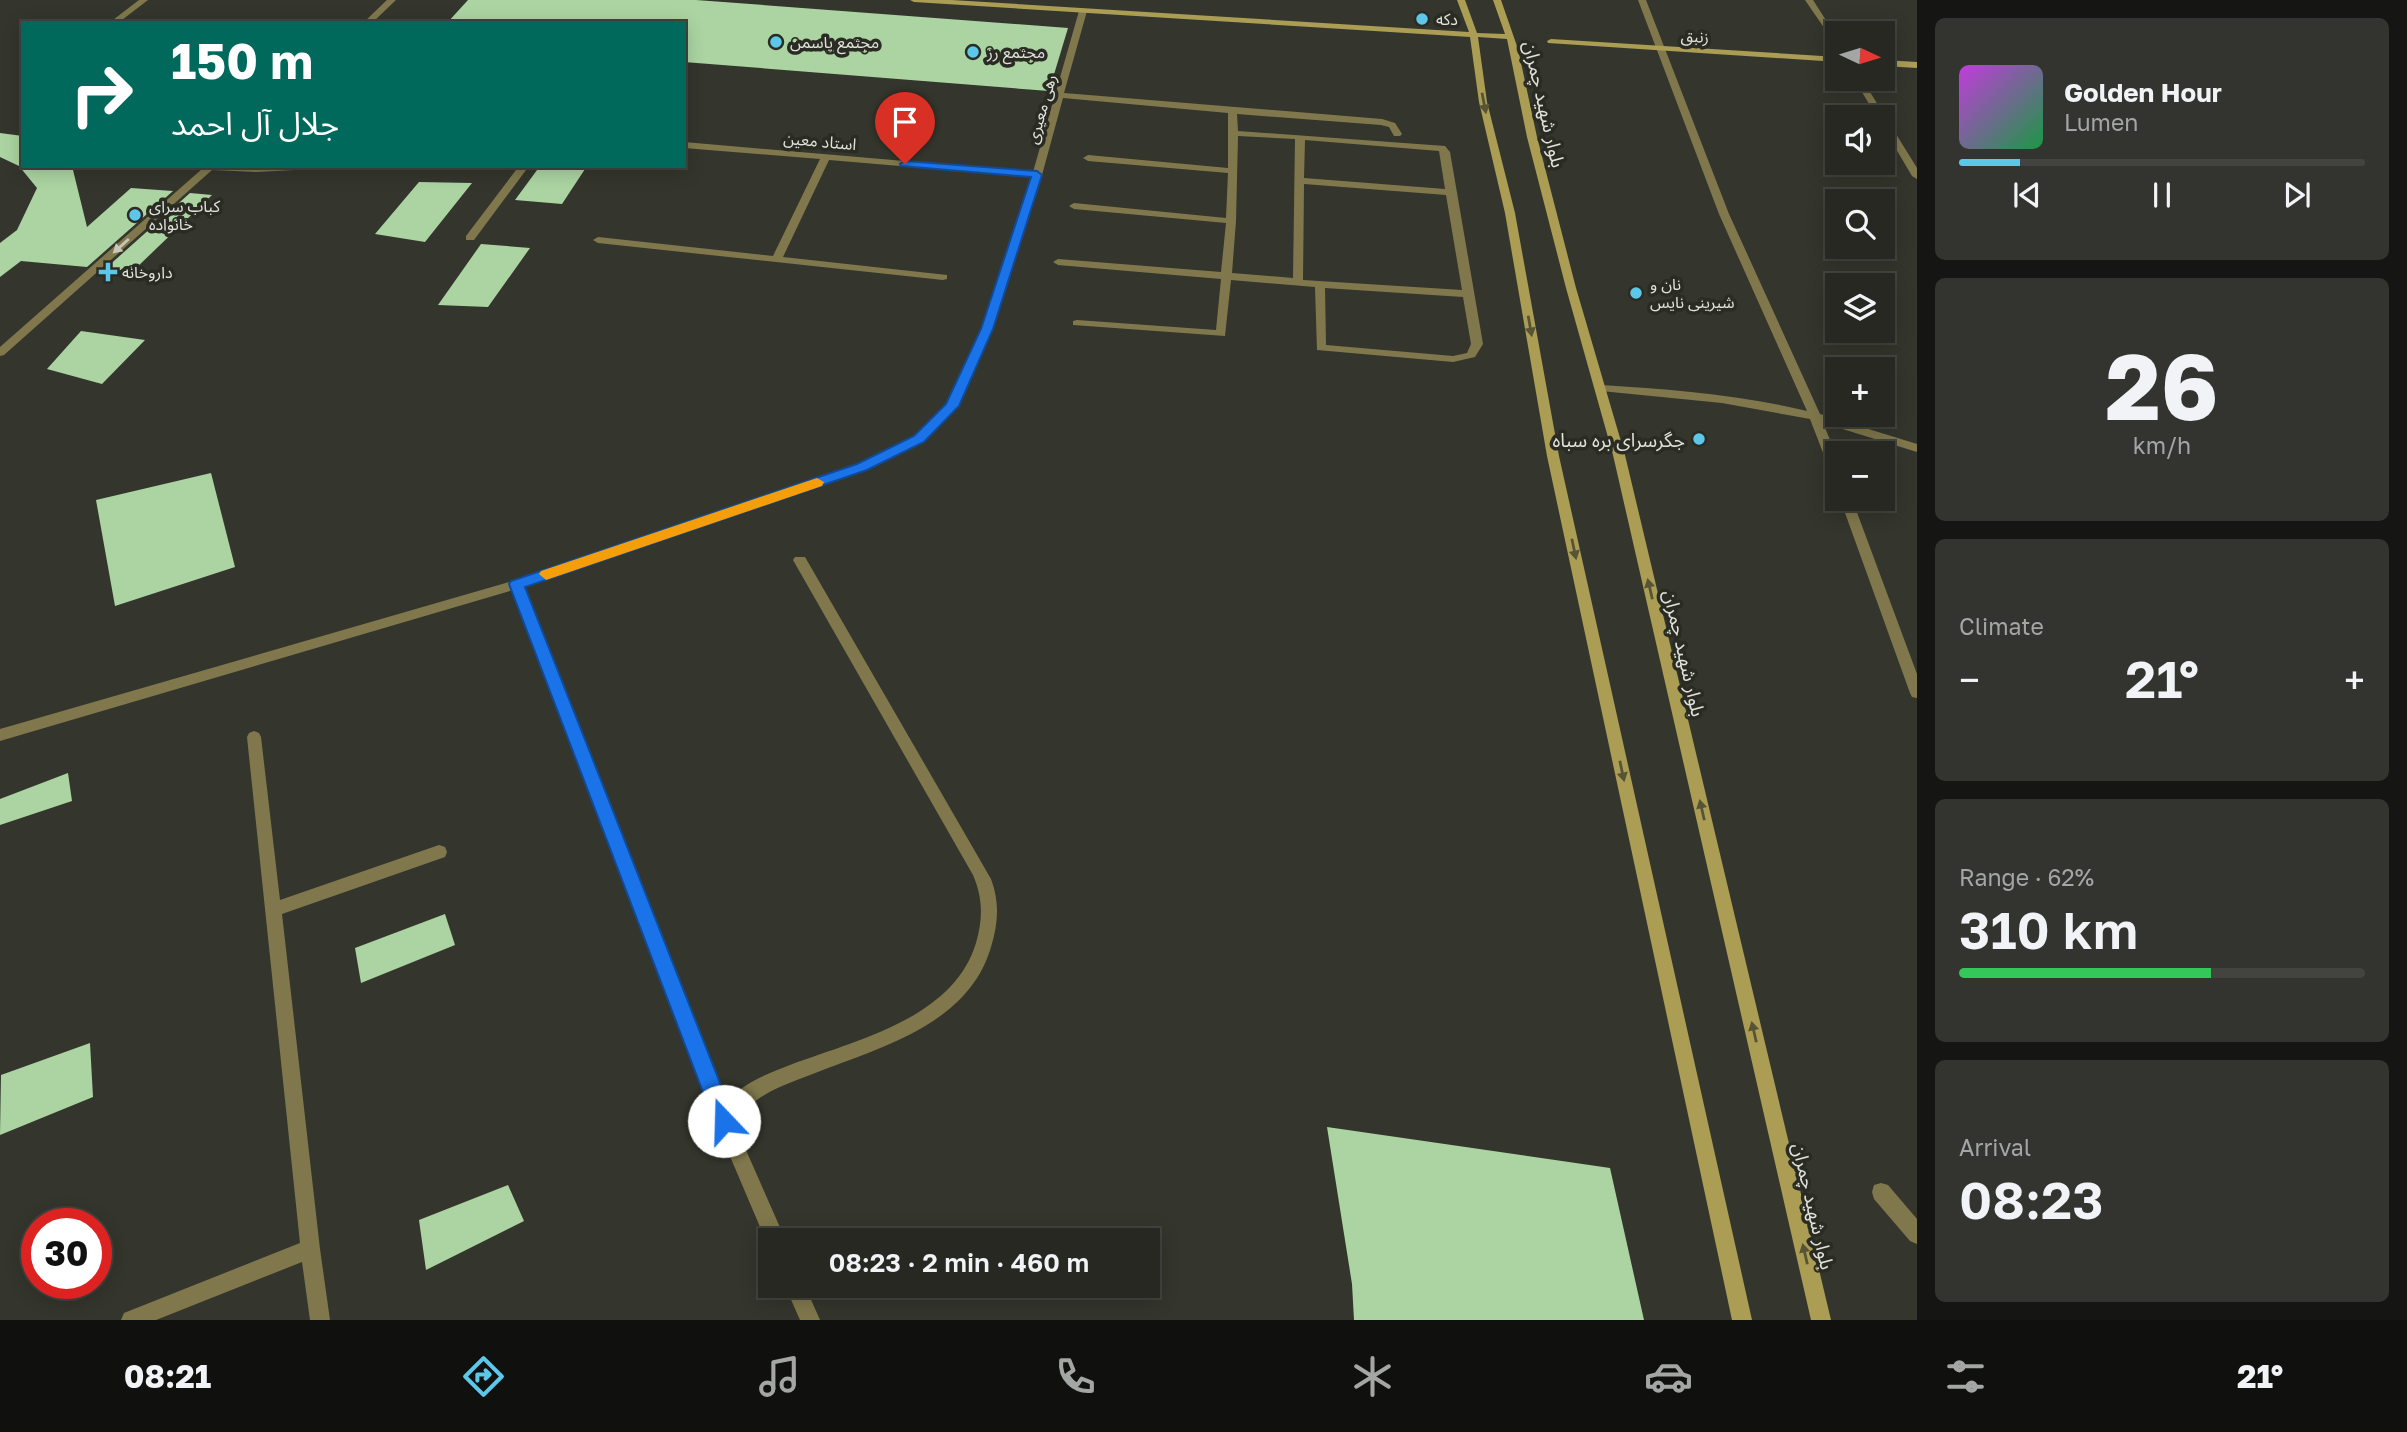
<!DOCTYPE html>
<meta charset="utf-8">
<style>
body{margin:0;font-family:"Golos Text","Noto Sans Arabic",sans-serif;background:#33342f;color:#f1f3f6;height:100vh;display:flex;flex-direction:column;font-size:26px;white-space:nowrap}
*{box-sizing:border-box;margin:0}
p{font-size:23px;color:#a4a6a5}
.icon{flex:none;width:38px;height:38px;fill:none;stroke:currentColor;stroke-width:2;stroke-linecap:round;stroke-linejoin:round}
.map{position:relative;flex:1;overflow:hidden}
.sheet{display:flex;flex-direction:column;gap:18px;padding:18px;background:#151613;width:490px}
.sheet>*{flex:none}
.top-card{position:absolute;left:21px;top:21px;width:665px;height:147px;border-radius:0px;box-shadow:0 4px 18px #0003,0 0 0 2px #434440;background:#00695c;color:#fff;overflow:hidden}
.needle{width:46px;rotate:94deg}
.controls{position:absolute;left:1825px;top:21px;display:grid;gap:14px}
.controls a{display:grid;place-items:center;width:70px;height:70px;border-radius:0px;background:#272822;box-shadow:0 4px 18px #0003,0 0 0 2px #434440;font-size:35px}
.speed{position:absolute;left:21px;top:1208px;display:flex;gap:14px;font-size:35px;font-weight:700;text-align:center}
.speed>*{display:grid;place-content:center;width:91px;height:91px;border-radius:50%;background:#272822;box-shadow:0 4px 18px #0003,0 0 0 2px #434440;line-height:1}
.speed .limit{border:10px solid #d22;background:#fff;color:#111}
.pin{position:absolute;display:grid;place-items:center;width:60px;height:60px;color:#fff;margin:-72px -30px;border-radius:50% 50% 50% 0;rotate:-45deg;box-shadow:0 0 7px #0007}
.pin .icon{rotate:45deg}
.me{position:absolute;width:77px;margin:-38px;rotate:339deg;stroke-linejoin:round;filter:drop-shadow(0 0 5px #0008)}
.turn{display:flex;align-items:center;gap:24px;height:147px;padding:0 35px;font-size:32px}
.turn .icon{width:91px;height:91px;stroke-width:2.5}
.turn b{display:block;font-size:49px;line-height:60px}
.big{font-size:52px;font-weight:600;line-height:1.1}
.sheet .tile{flex:1;display:flex;flex-direction:column;justify-content:center;gap:10px;min-width:0;padding:0 24px;border-radius:10px;background:#33342f}
.sheet .dial{align-items:center;gap:0}
.dial b{font-size:91px;line-height:1}
.song{display:flex;align-items:center;gap:21px}
.cover{width:84px;height:84px;border-radius:10px;background:linear-gradient(135deg,hsl(290 70% 55%),hsl(140 70% 35%))}
.played{height:7px;border-radius:4px;background:linear-gradient(90deg,#5cc7e8 15%,#434440 15%)}
.keys{display:flex;justify-content:space-around;direction:ltr}
.heat{display:flex;justify-content:space-between;align-items:center;font-size:38px;direction:ltr}
.charge{height:10px;border-radius:5px;background:linear-gradient(90deg,#34c759 62%,#434440 0)}
.trip{position:absolute;left:758px;top:1228px;width:402px;height:70px;border-radius:0px;background:#272822;box-shadow:0 4px 18px #0003,0 0 0 2px #434440;font-weight:600;line-height:70px;text-align:center}
.dock{display:flex;height:112px;justify-content:space-around;align-items:center;background:#10100e;color:#a4a6a5}
.dock .icon{width:49px;height:49px}
.dock .selected{color:#5cc7e8}
.dock b{font-size:32px;color:#f1f3f6}
main{display:flex;flex:1;min-height:0}
.map>svg:first-child{display:block}
.building{fill:#acd4a2}
.lines{fill:none;stroke-linecap:round;stroke-linejoin:round}
.lane{fill:#80784c;fill-rule:evenodd}
.street{fill:#80784c;fill-rule:evenodd}
.secondary{fill:#ab9d54;fill-rule:evenodd}
.oneway{fill:#575435}
.oneway2{fill:#c8c8b8}
.route{fill:#1a73e8;stroke:#114b97;stroke-width:2}
.slow{fill:#f59e0b}
.poi-dot{fill:#5cc7e8;stroke:#2a2c24;stroke-width:2.5}
.labels{text-anchor:middle;dominant-baseline:central;stroke-width:7;stroke-linejoin:round;paint-order:stroke}
.far-poi-label{font-size:16px;fill:#e0e2dc;stroke:#2a2c24;text-anchor:start}
.far-street-label{font-size:16px;fill:#e0e2dc;stroke:#2a2c24}
.street-label{font-size:19px;fill:#e0e2dc;stroke:#2a2c24}
.poi-label{font-size:19px;fill:#e0e2dc;stroke:#2a2c24;text-anchor:end}
</style>
<main>
<div class="map">
<svg width="1917" height="1320" viewBox="0 0 1917 1320">
<rect width="100%" height="100%" fill="#34362d"/>
<path class="building" d="M 468,0 L 696,0 L 1068,28 L 1049,91 L 684,62 L 684,23 L 447,23 Z
M 0,133 L 23,136 L 23,166 L 72,166 L 87,227 L 131,188 L 173,191 L 87,267 L 21,261 L 0,277 L 0,243 L 17,230 L 37,188 L 19,166 L 0,157 Z
M 540,166 L 587,166 L 562,204 L 515,200 Z
M 419,182 L 472,183 L 425,242 L 375,234 Z
M 190,193 L 212,195 L 133,271 L 105,269 Z
M 481,244 L 530,248 L 488,307 L 438,305 Z
M 81,331 L 145,340 L 102,384 L 47,369 Z
M 211,473 L 235,567 L 115,606 L 96,500 Z
M 68,773 L 72,801 L 0,825 L 0,799 Z
M 445,914 L 455,945 L 361,983 L 355,948 Z
M 90,1043 L 93,1097 L 0,1135 L 1,1075 Z
M 1327,1127 L 1610,1168 L 1644,1320 L 1354,1320 L 1352,1284 Z
M 508,1185 L 524,1221 L 426,1270 L 419,1220 Z"/>
<g class="lines">
<path class="lane" d="M 1881,1183 L 1888,1185 L 1917,1219 L 1917,1244 L 1910,1241 L 1874,1199 L 1872,1192 L 1874,1185 Z"/>
<path class="street" d="M 139,0 L 148,0 L 118,23 L 109,23 Z
M 387,0 L 396,0 L 372,23 L 363,23 Z
M 1638,0 L 1646,0 L 1729,214 L 1820,414 L 1917,444 L 1917,452 L 1823,423 L 1838,459 L 1838,480 L 1832,476 L 1810,419 L 1722,403 L 1601,391 L 1595,388 L 1601,385 C 1670,389 1740,395 1807,411 L 1719,214 Z
M 1805,0 L 1813,0 L 1838,39 L 1838,48 Z
M 1083,9 L 1087,11 L 1064,93 L 1382,119 L 1395,123 L 1402,134 L 1400,136 L 1394,136 L 1389,127 L 1381,125 L 1237,114 L 1238,131 L 1445,146 L 1450,152 L 1483,344 L 1475,357 L 1453,362 L 1317,350 L 1315,287 L 1231,280 L 1225,336 L 1073,325 L 1073,321 L 1077,320 L 1216,330 L 1221,279 L 1058,265 L 1053,262 L 1058,259 L 1221,272 L 1226,223 L 1074,209 L 1069,206 L 1074,203 L 1226,218 L 1228,173 L 1088,161 L 1083,158 L 1088,155 L 1228,168 L 1228,113 L 1063,98 L 1042,175 L 992,329 L 958,406 L 923,442 L 866,470 L 525,586 L 726,1103 C 742,1083 767,1074 790,1065 C 856,1040 953,1019 976,943 C 983,919 983,898 973,875 L 793,560 L 795,557 L 805,557 L 991,879 C 1000,903 998,924 991,947 C 968,1026 878,1048 810,1075 C 779,1087 754,1095 734,1123 L 786,1241 L 770,1241 L 769,1248 L 715,1121 L 513,590 L 0,741 L 0,729 L 513,581 L 858,464 L 915,436 L 947,404 L 982,329 L 1031,177 L 829,160 L 783,257 L 947,275 L 947,279 L 943,280 L 598,243 L 593,240 L 598,237 L 773,256 L 820,159 L 684,148 L 684,142 L 1033,172 L 1079,11 ZM 1238,136 L 1295,139 L 1293,278 L 1232,273 L 1236,221 ZM 1305,140 L 1439,151 L 1445,189 L 1304,178 ZM 1304,184 L 1446,195 L 1462,290 L 1303,280 ZM 1325,288 L 1463,297 L 1471,344 L 1467,353 L 1453,356 L 1326,345 Z
M 1854,79 L 1862,79 L 1917,168 L 1917,179 L 1912,176 L 1883,127 L 1883,117 L 1877,117 Z
M 188,166 L 319,166 L 314,169 L 256,172 L 212,170 L 4,355 L 0,356 L 0,347 L 202,169 Z
M 519,166 L 529,166 L 474,240 L 466,240 L 466,236 Z
M 1840,499 L 1852,499 L 1917,674 L 1917,698 L 1912,697 L 1910,693 Z
M 254,731 L 259,733 L 261,737 L 280,900 L 439,845 L 445,847 L 447,852 L 445,857 L 282,914 L 320,1249 L 330,1320 L 310,1320 L 302,1262 L 156,1320 L 121,1320 L 124,1313 L 300,1243 L 247,737 L 249,733 Z
M 785,1286 L 805,1286 L 820,1320 L 800,1320 Z"/>
<path class="secondary" d="M 910,0 L 952,0 L 1469,32 L 1457,0 L 1465,0 L 1477,33 L 1505,34 L 1493,0 L 1501,0 L 1518,49 L 1537,137 L 1576,288 L 1625,455 L 1831,1320 L 1811,1320 L 1613,455 L 1566,288 L 1527,137 L 1507,39 L 1478,37 L 1487,102 L 1515,213 L 1559,456 L 1752,1320 L 1732,1320 L 1547,456 L 1505,213 L 1479,102 L 1470,37 L 914,2 Z
M 1551,39 L 1838,57 L 1838,62 L 1548,43 L 1547,41 Z
M 1883,60 L 1917,62 L 1917,68 L 1883,66 Z"/>
</g>
<defs><path id="oneway-solid" d="M-6-.8H1V-3.2L6.5 0L1 3.2V.8H-6Z" transform="scale(1.75)"/></defs>
<g class="oneway">
<use href="#oneway-solid" transform="translate(1484 103) rotate(79)"/>
<use href="#oneway-solid" transform="translate(1530 326) rotate(80)"/>
<use href="#oneway-solid" transform="translate(1574 549) rotate(78)"/>
<use href="#oneway-solid" transform="translate(1650 589) rotate(-103)"/>
<use href="#oneway-solid" transform="translate(1622 771) rotate(78)"/>
<use href="#oneway-solid" transform="translate(1702 810) rotate(-103)"/>
<use href="#oneway-solid" transform="translate(1754 1032) rotate(-103)"/>
<use href="#oneway-solid" transform="translate(1805 1254) rotate(-103)"/>
</g>
<use class="oneway2" href="#oneway-solid" transform="translate(121 246) rotate(138)"/>
<path class="route" d="M 905,161 L 1037,171 L 1042,175 L 993,329 L 959,406 L 924,442 L 867,470 L 525,587 L 735,1121 L 732,1128 L 724,1131 L 717,1128 L 714,1121 L 509,584 L 511,581 L 857,464 L 914,436 L 946,404 L 981,329 L 1031,177 L 901,166 L 900,164 Z"/>
<path class="slow" d="M 817,478 L 824,482 L 822,486 L 552,578 L 546,580 L 539,574 L 541,571 Z"/>
<g class="poi-dot">
<circle cx="1422" cy="19" r="7"/>
<circle cx="776" cy="42" r="7"/>
<circle cx="973" cy="52" r="7"/>
<circle cx="135" cy="215" r="7"/>
<path d="M104.5 261.5h7v7h7v7h-7v7h-7v-7h-7v-7h7z"/>
<circle cx="1636" cy="293" r="7"/>
<circle cx="1699" cy="439" r="7"/>
</g>
<g class="labels">
<g class="far-poi-label">
<text x="1436" y="19">دکه</text>
<text x="790" y="42">مجتمع یاسمن</text>
<text x="987" y="52">مجتمع رز</text>
<text x="149" y="206">کباب سرای<tspan x="149" dy="18">خانواده</tspan></text>
<text x="122" y="272">داروخانه</text>
<text x="1650" y="284">نان و<tspan x="1650" dy="18">شیرینی نایس</tspan></text>
</g>
<g class="far-street-label">
<text transform="translate(1695 36) rotate(4)">زنبق</text>
<text transform="translate(1041 109) rotate(-74)">رهی معیری</text>
<text transform="translate(820 141) rotate(5)">استاد معین</text>
</g>
<g class="street-label">
<text transform="translate(1545 104) rotate(77)">بلوار شهید چمران</text>
<text transform="translate(1685 653) rotate(77)">بلوار شهید چمران</text>
<text transform="translate(1814 1206) rotate(77)">بلوار شهید چمران</text>
</g>
<g class="poi-label">
<text x="1685" y="439">جگرسرای بره سباه</text>
</g>
</g>
</svg>
<div class="controls">
<a><svg class="needle" viewBox="-14 -14 28 28"><path d="M0-13l5 13h-10z" fill="#e53935"/><path d="M0 13l5-13h-10z" fill="#a4a6a5"/></svg></a>
<a><svg class="icon" aria-label="sound" viewBox="0 0 24 24"><path d="M4 9h4l5-4v14l-5-4H4zM17 9q2 3 0 6"/></svg></a>
<a><svg class="icon" aria-label="search" viewBox="0 0 24 24"><circle cx="10" cy="10" r="6"/><path d="M15 15l6 6"/></svg></a>
<a><svg class="icon" aria-label="layers" viewBox="0 0 24 24"><path d="M12 4l9 5-9 5-9-5zM3 14l9 5 9-5"/></svg></a>
<a>+</a>
<a>−</a>
</div>
<div class="speed"><div class="limit">30</div></div>
<div class="pin" style="left:905px;top:164px;background:#d93025"><svg class="icon" aria-label="arrive" viewBox="0 0 24 24"><path d="M6 21V4h12l-3 4 3 4H6"/></svg></div>
<svg class="me" style="left:724px;top:1121px" viewBox="-20 -20 40 40"><circle r="19" fill="#fff"/><path d="M0-13L10 11 0 6-10 11z" fill="#1a73e8"/></svg>
<div class="trip">08:23 · 2 min · 460 m</div>
<div class="top-card">
<div class="turn"><svg class="icon" aria-label="right" viewBox="0 0 24 24"><path d="M7 20v-9h11M14 6l5 5-5 5"/></svg><div><b>150 m</b>جلال آل احمد</div></div>
</div>
</div>
<section class="sheet">
<div class="tile">
<div class="song"><i class="cover"></i><div><b>Golden Hour</b><p>Lumen</p></div></div>
<div class="played"></div>
<div class="keys"><svg class="icon" aria-label="previous" viewBox="0 0 24 24"><path d="M18 5L8 12l10 7zM5 5v14"/></svg><svg class="icon" aria-label="pause" viewBox="0 0 24 24"><path d="M8 5v14M16 5v14"/></svg><svg class="icon" aria-label="next" viewBox="0 0 24 24"><path d="M6 5l10 7-10 7zM19 5v14"/></svg></div>
</div>
<div class="tile dial"><b>26</b><p>km/h</p></div>
<div class="tile"><p>Climate</p>
<div class="heat"><a>−</a><b class="big">21°</b><a>+</a></div>
</div>
<div class="tile"><p>Range · 62%</p><b class="big">310 km</b><div class="charge"></div></div>
<div class="tile"><p>Arrival</p><b class="big">08:23</b></div>
</section>
</main>
<nav class="dock">
<b>08:21</b>
<svg class="icon selected" aria-label="directions" viewBox="0 0 24 24"><path d="M12 3l9 9-9 9-9-9zM9 14v-3h6M13 9l2 2-2 2"/></svg>
<svg class="icon" aria-label="music" viewBox="0 0 24 24"><path d="M9 18V5l10-2v13"/><circle cx="6" cy="18" r="3"/><circle cx="16" cy="16" r="3"/></svg>
<svg class="icon" aria-label="phone" viewBox="0 0 24 24"><path d="M5 4h4l2 5-3 2q2 4 5 5l2-3 5 2v4C11 20 4 13 5 4z"/></svg>
<svg class="icon" aria-label="climate" viewBox="0 0 24 24"><path d="M12 3v18M4 7l16 10M4 17L20 7"/></svg>
<svg class="icon" aria-label="car" viewBox="0 0 24 24"><path d="M5 17H2v-5l4-1 3-4h7l3 4 3 1v5h-3M9 17h6M6 11h13"/><circle cx="7" cy="17" r="2"/><circle cx="17" cy="17" r="2"/></svg>
<svg class="icon" aria-label="filters" viewBox="0 0 24 24"><path d="M4 7h16M4 17h16"/><circle cx="9" cy="7" r="2"/><circle cx="15" cy="17" r="2"/></svg>
<b>21°</b>
</nav>
